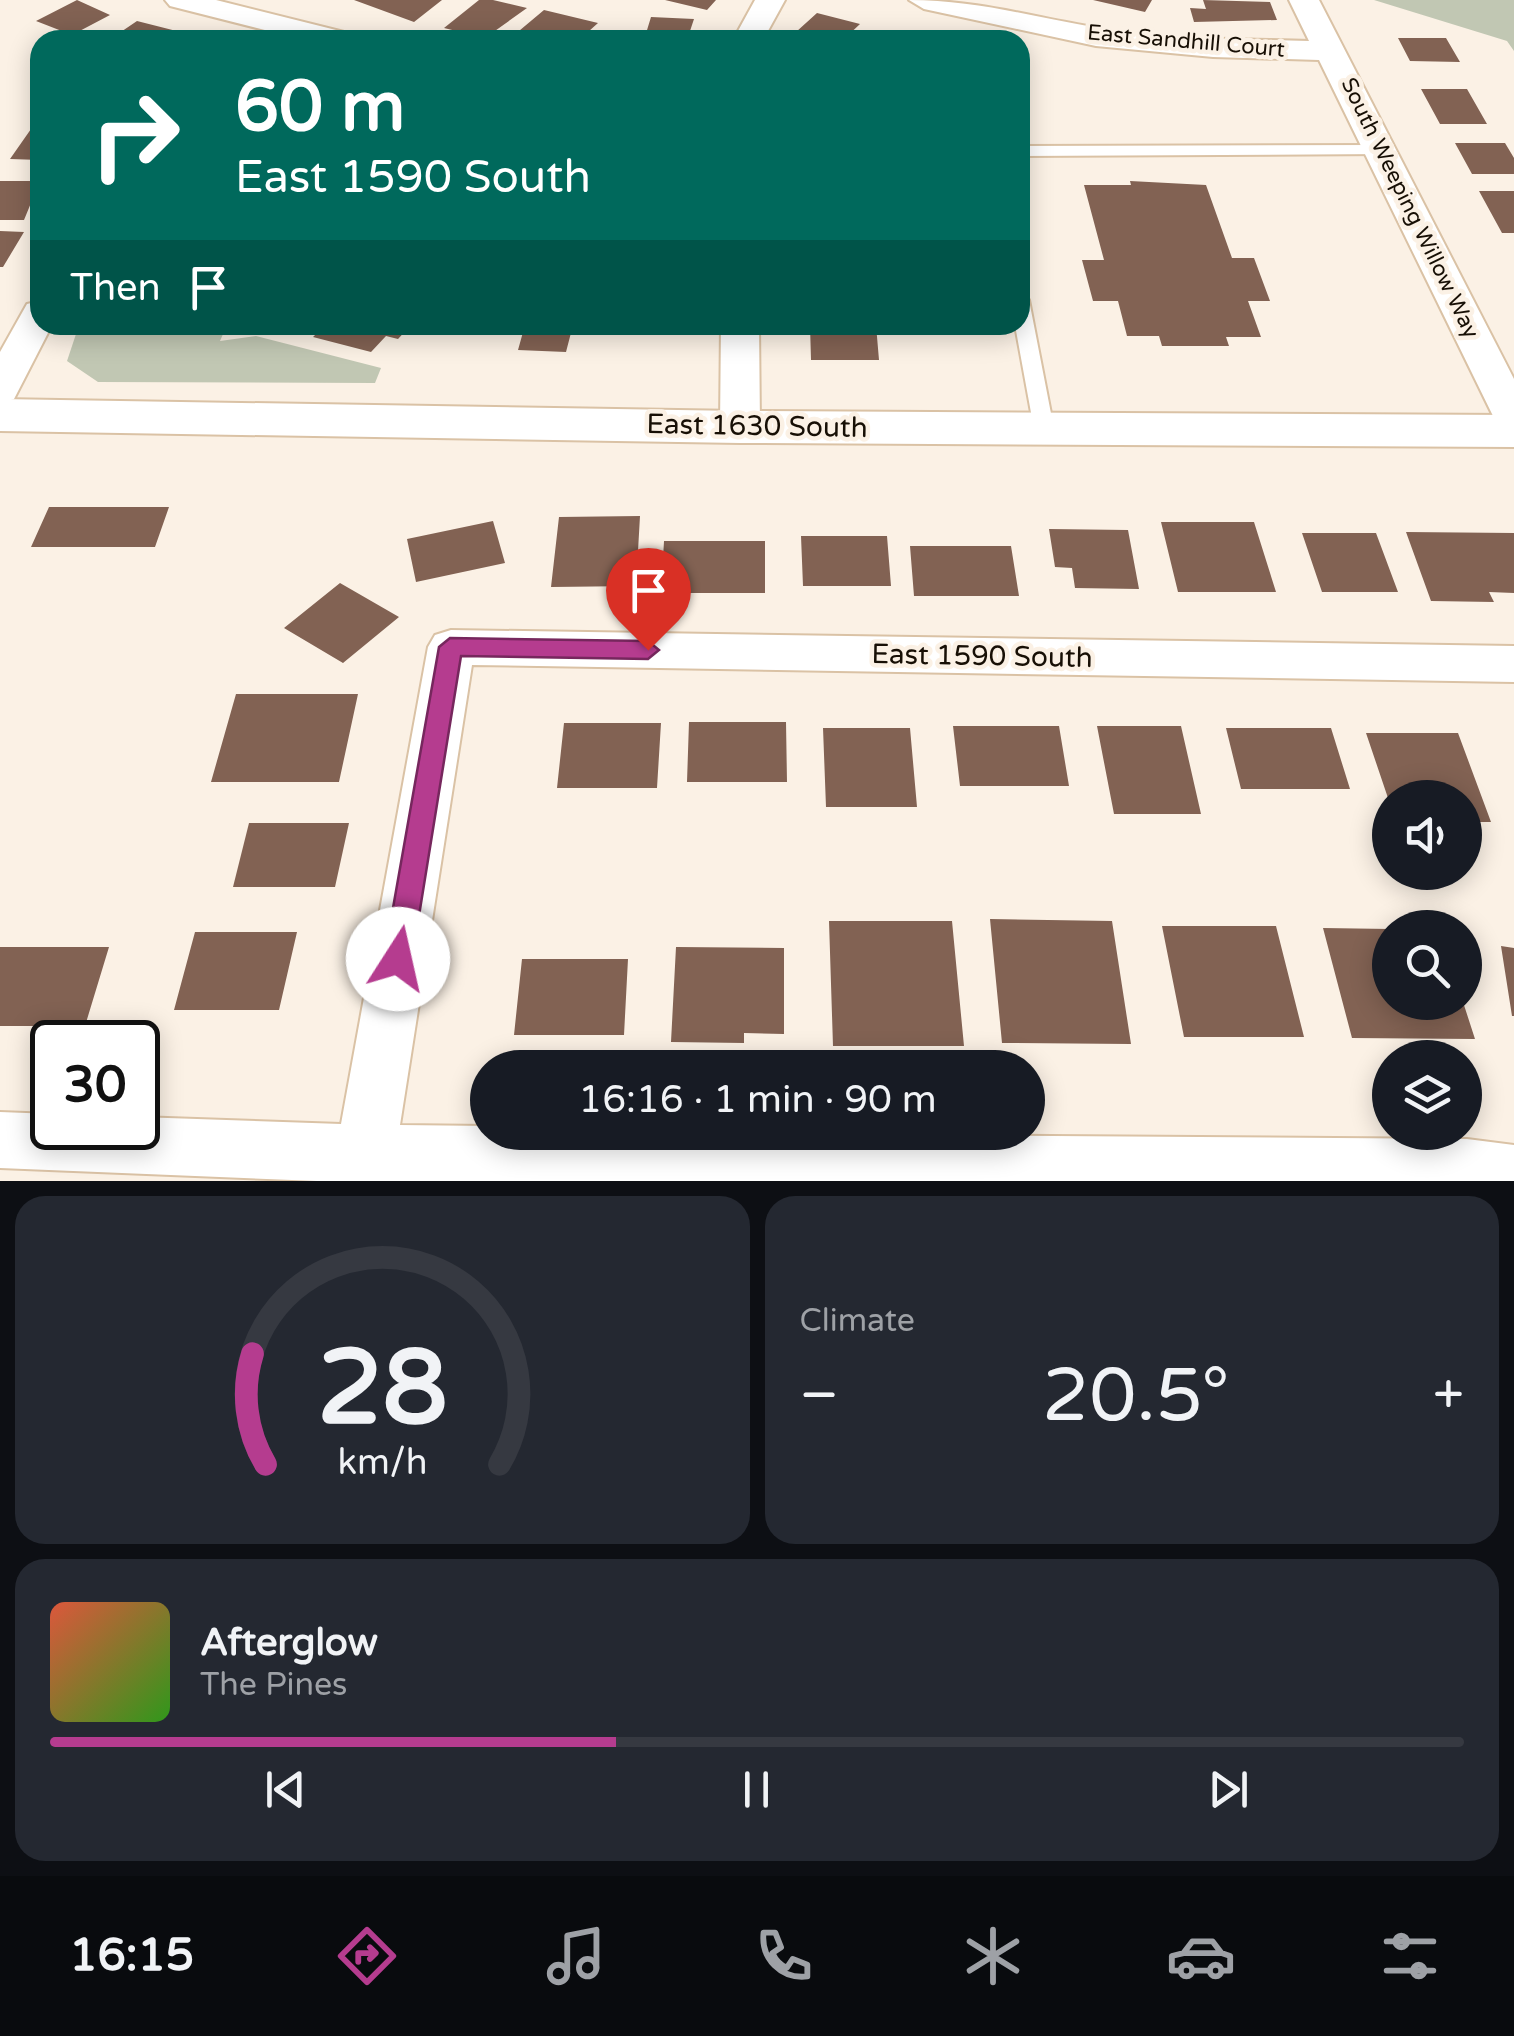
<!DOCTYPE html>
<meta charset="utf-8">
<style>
body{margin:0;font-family:"Varela Round",sans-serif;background:#242831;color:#f1f3f6;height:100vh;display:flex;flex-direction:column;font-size:38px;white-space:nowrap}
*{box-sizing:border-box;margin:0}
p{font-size:32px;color:#9ea1a6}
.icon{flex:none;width:55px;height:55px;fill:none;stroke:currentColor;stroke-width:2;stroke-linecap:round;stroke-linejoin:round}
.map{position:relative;height:1181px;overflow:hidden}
.details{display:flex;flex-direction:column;gap:15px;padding:15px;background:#0d0f14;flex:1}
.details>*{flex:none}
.guide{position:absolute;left:30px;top:30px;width:1000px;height:305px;border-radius:30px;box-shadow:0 5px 25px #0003;background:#00695c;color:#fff;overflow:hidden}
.fabs{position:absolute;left:1372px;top:780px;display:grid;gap:20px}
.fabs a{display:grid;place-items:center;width:110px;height:110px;border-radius:50%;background:#171b24;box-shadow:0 5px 25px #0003;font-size:50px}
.speed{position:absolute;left:30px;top:1020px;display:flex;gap:20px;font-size:50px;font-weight:700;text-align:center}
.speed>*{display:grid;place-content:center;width:130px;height:130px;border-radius:50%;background:#171b24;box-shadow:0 5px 25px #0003;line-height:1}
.speed .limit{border:5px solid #111;border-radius:15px;background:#fff;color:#111}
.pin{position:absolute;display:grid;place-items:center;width:85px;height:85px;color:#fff;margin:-102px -42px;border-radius:50% 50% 50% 0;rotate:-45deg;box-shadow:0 0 10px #0007}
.pin .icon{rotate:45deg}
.me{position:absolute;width:110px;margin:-55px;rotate:10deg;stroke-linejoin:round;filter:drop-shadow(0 0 8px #0008)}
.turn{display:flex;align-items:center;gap:35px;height:210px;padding:0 40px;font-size:45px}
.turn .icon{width:130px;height:130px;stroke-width:2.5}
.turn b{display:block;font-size:70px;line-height:85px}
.then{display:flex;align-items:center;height:95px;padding:0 40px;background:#0003;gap:20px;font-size:38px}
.big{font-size:75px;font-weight:600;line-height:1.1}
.details .widget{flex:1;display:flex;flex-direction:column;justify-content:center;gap:15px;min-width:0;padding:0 35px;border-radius:30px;background:#242831}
.details .dial{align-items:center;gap:0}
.dial svg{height:260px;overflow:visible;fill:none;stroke:#363941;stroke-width:7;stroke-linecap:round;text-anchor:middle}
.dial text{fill:#f1f3f6;stroke:none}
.song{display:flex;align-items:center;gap:30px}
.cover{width:120px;height:120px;border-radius:15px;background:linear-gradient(135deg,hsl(10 70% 55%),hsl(110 70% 35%))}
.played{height:10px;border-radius:5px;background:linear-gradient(90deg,#b53c8f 40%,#363941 40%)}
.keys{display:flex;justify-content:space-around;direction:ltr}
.heat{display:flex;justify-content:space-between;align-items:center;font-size:55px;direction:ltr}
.details .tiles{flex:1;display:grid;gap:15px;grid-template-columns:1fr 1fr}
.widget:last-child{grid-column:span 2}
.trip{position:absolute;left:470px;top:1050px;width:575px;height:100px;border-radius:50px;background:#171b24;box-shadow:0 5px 25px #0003;font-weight:600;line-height:100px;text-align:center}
.menu{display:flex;height:160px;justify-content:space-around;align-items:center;background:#090b0e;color:#9ea1a6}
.menu .icon{width:70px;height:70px}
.menu .selected{color:#b53c8f}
.menu b{font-size:45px;color:#f1f3f6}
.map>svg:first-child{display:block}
.green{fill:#c1c7b3}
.building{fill:#826253}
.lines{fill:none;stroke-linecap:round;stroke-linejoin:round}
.service-casing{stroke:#dac2a5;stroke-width:4}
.minor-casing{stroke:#dac2a5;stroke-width:4}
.tertiary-casing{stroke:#dac2a5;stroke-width:4}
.service{fill:#fff;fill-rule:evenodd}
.minor{fill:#fff;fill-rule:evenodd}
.tertiary{fill:#fff;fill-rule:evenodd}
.route{fill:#b53c8f;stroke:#76275d;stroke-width:2.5}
.labels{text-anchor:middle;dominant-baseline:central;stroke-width:9;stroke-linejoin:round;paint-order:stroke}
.far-street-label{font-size:22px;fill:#170f05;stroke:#fbf1e5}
.street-label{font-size:28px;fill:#170f05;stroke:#fbf1e5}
</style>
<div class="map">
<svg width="1514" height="1181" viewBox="0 0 1514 1181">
<rect width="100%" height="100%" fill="#fbf1e5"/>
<path class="green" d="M 1374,0 L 1514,0 L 1514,51 L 1507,41 Z
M 79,325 L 227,325 L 220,341 L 256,336 L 381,368 L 375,383 L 98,382 L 67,361 Z"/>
<path class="building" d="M 77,0 L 110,15 L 72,35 L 36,21 Z
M 354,0 L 442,0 L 414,22 Z
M 479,0 L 493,0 L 527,8 L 485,38 L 444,28 Z
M 665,0 L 716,0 L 707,10 Z
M 1093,0 L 1152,0 L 1145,12 Z
M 1203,0 L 1270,2 L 1277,20 L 1194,22 L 1190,8 L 1206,9 Z
M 544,10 L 598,23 L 579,40 L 513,36 Z
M 817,13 L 860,24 L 843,40 L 796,32 Z
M 651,17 L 694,19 L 687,40 L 644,40 Z
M 137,21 L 208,39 L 207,40 L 109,40 Z
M 1398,38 L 1446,38 L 1460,62 L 1410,61 Z
M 1421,89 L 1467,89 L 1487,124 L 1440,124 Z
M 31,129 L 40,130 L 40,160 L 10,159 Z
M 1455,143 L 1505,143 L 1514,158 L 1514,174 L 1472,174 Z
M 0,181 L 40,181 L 24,220 L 0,220 Z
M 1130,181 L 1206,185 L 1232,258 L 1254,258 L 1270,301 L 1248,301 L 1261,337 L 1226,337 L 1229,346 L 1162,346 L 1159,336 L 1127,336 L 1118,301 L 1093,301 L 1082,260 L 1104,260 L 1084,185 L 1131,185 Z
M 1479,191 L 1514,191 L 1514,233 L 1502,233 Z
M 0,231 L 24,232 L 3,267 L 0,267 Z
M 325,325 L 411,325 L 398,339 L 386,336 L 371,352 L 313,337 Z
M 525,325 L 573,325 L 566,352 L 518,350 Z
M 810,325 L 876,325 L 879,360 L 811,360 Z
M 49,507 L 169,507 L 155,547 L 31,547 Z
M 640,516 L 636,586 L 551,587 L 559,517 Z
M 493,521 L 505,563 L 416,582 L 407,539 Z
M 1161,522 L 1254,522 L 1276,592 L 1178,592 Z
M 1049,529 L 1128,530 L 1139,589 L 1075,588 L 1072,568 L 1055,567 Z
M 1406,532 L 1514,533 L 1514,593 L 1489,592 L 1494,602 L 1431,601 Z
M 1302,533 L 1376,533 L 1398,592 L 1322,592 Z
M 801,536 L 887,536 L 891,586 L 803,586 Z
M 664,541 L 765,541 L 765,593 L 661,593 Z
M 910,546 L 1011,546 L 1019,596 L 914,596 Z
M 340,583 L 399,617 L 343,663 L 284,628 Z
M 236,694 L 358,694 L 339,782 L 211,782 Z
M 689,722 L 786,722 L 787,782 L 687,782 Z
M 564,723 L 661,723 L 657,788 L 557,788 Z
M 953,726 L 1059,726 L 1069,786 L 960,786 Z
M 1097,726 L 1181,726 L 1201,814 L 1114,814 Z
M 823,728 L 910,728 L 917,807 L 826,807 Z
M 1226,728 L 1331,728 L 1350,789 L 1241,789 Z
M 1366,733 L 1458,733 L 1491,822 L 1465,822 L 1465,798 L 1388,798 Z
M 249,823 L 349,823 L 335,887 L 233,887 Z
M 990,919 L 1112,921 L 1131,1044 L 1002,1043 Z
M 829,921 L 952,921 L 964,1046 L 833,1046 Z
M 1162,926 L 1276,926 L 1304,1037 L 1184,1037 Z
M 1323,928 L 1390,929 L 1390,1002 L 1463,1002 L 1475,1039 L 1352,1038 Z
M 195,932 L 297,932 L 279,1010 L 174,1010 Z
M 1501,946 L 1514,948 L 1514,1016 L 1512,1016 Z
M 0,947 L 109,947 L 85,1026 L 0,1026 Z
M 676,947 L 784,948 L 784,1034 L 744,1033 L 744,1043 L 671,1042 Z
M 522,959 L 628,959 L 624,1035 L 514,1035 Z"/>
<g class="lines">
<g class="service-casing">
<path id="service" d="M 1381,145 L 1387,146 L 1387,154 L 1020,156 L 1020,146 Z
M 1020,294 L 1029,300 L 1054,429 L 1044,436 L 1034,429 L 1015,325 L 1020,325 Z"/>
</g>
<g class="minor-casing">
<path id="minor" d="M 165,0 L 216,0 L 352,34 L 356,40 L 304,40 L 170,6 Z
M 755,0 L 785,0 L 763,40 L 733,40 Z
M 909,0 C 975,0 1029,16 1093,27 C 1164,40 1238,39 1309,41 L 1289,0 L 1319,0 L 1514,379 L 1514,431 L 1500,427 L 1494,418 L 1319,60 L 1213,57 L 1096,46 L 924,9 Z
M 40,301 L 40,325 L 52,325 L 14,399 L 0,403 L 0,352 L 27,304 Z
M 721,325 L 759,325 L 760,427 L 754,436 L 740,440 L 726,436 L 720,427 Z
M 451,630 L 1514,646 L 1514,682 L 472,665 L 400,1125 L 488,1126 L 488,1132 L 1467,1139 L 1514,1145 L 1514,1181 L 317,1181 L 0,1168 L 0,1112 L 52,1114 L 52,1128 L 138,1128 L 138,1117 L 341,1124 L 428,647 L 435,635 Z"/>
</g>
<g class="tertiary-casing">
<path id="tertiary" d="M 0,399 L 740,411 L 1514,415 L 1514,447 L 740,443 L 0,431 Z"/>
</g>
<use href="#service" class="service"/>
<use href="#minor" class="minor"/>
<use href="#tertiary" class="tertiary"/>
</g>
<path class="route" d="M 450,638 L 648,641 L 659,650 L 648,659 L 461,656 L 412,959 L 408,968 L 398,971 L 388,968 L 384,959 L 439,647 Z"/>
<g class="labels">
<g class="far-street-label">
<text transform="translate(1186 41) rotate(5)">East Sandhill Court</text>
<text transform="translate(1410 208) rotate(64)">South Weeping Willow Way</text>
</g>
<g class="street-label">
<text transform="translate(757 426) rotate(1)">East 1630 South</text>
<text transform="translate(982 656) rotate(1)">East 1590 South</text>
</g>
</g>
</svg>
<div class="fabs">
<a><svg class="icon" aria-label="sound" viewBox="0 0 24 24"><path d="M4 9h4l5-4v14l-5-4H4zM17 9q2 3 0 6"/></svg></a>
<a><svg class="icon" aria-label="search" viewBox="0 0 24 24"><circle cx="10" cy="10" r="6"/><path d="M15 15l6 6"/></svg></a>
<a><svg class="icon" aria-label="layers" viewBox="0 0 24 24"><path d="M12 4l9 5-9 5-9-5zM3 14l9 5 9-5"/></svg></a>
</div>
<div class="speed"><div class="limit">30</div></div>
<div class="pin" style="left:648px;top:650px;background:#d93025"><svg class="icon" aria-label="arrive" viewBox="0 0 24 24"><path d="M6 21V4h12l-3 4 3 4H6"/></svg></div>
<svg class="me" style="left:398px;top:959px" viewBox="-20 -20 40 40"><circle r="19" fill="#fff"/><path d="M0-13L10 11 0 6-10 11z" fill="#b53c8f"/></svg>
<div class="trip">16:16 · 1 min · 90 m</div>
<div class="guide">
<div class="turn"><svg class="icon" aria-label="right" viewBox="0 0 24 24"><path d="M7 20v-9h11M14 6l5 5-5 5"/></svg><div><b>60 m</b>East 1590 South</div></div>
<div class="then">Then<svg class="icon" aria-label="arrive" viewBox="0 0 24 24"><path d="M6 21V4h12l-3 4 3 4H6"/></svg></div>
</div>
</div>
<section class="details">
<div class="tiles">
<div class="widget dial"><svg viewBox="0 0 100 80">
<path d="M14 69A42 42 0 1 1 86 69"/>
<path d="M14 69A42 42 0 0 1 10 35" stroke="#b53c8f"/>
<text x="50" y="56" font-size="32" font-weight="700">28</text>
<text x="50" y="72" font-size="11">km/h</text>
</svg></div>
<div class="widget"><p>Climate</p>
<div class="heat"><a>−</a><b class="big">20.5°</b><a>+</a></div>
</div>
<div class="widget">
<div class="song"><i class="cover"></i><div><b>Afterglow</b><p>The Pines</p></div></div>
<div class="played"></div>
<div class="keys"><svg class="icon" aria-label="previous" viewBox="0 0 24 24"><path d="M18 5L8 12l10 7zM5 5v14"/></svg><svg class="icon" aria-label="pause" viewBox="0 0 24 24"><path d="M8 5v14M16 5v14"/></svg><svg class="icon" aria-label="next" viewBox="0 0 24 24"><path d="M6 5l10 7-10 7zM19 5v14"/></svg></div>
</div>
</div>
</section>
<nav class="menu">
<b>16:15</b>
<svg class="icon selected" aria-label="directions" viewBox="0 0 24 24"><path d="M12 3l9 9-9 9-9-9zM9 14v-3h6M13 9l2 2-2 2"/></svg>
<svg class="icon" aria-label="music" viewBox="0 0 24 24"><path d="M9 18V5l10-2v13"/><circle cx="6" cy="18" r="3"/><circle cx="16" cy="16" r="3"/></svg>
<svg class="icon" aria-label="phone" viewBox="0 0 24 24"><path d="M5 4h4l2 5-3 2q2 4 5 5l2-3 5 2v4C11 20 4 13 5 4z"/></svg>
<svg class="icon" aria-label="climate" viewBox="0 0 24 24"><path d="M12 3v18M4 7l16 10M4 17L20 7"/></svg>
<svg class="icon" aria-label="car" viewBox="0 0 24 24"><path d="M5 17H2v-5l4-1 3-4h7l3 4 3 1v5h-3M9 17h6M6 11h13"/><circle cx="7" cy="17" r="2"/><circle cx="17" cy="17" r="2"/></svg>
<svg class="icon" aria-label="filters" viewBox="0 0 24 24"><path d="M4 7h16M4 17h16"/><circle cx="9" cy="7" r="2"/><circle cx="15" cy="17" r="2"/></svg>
</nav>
